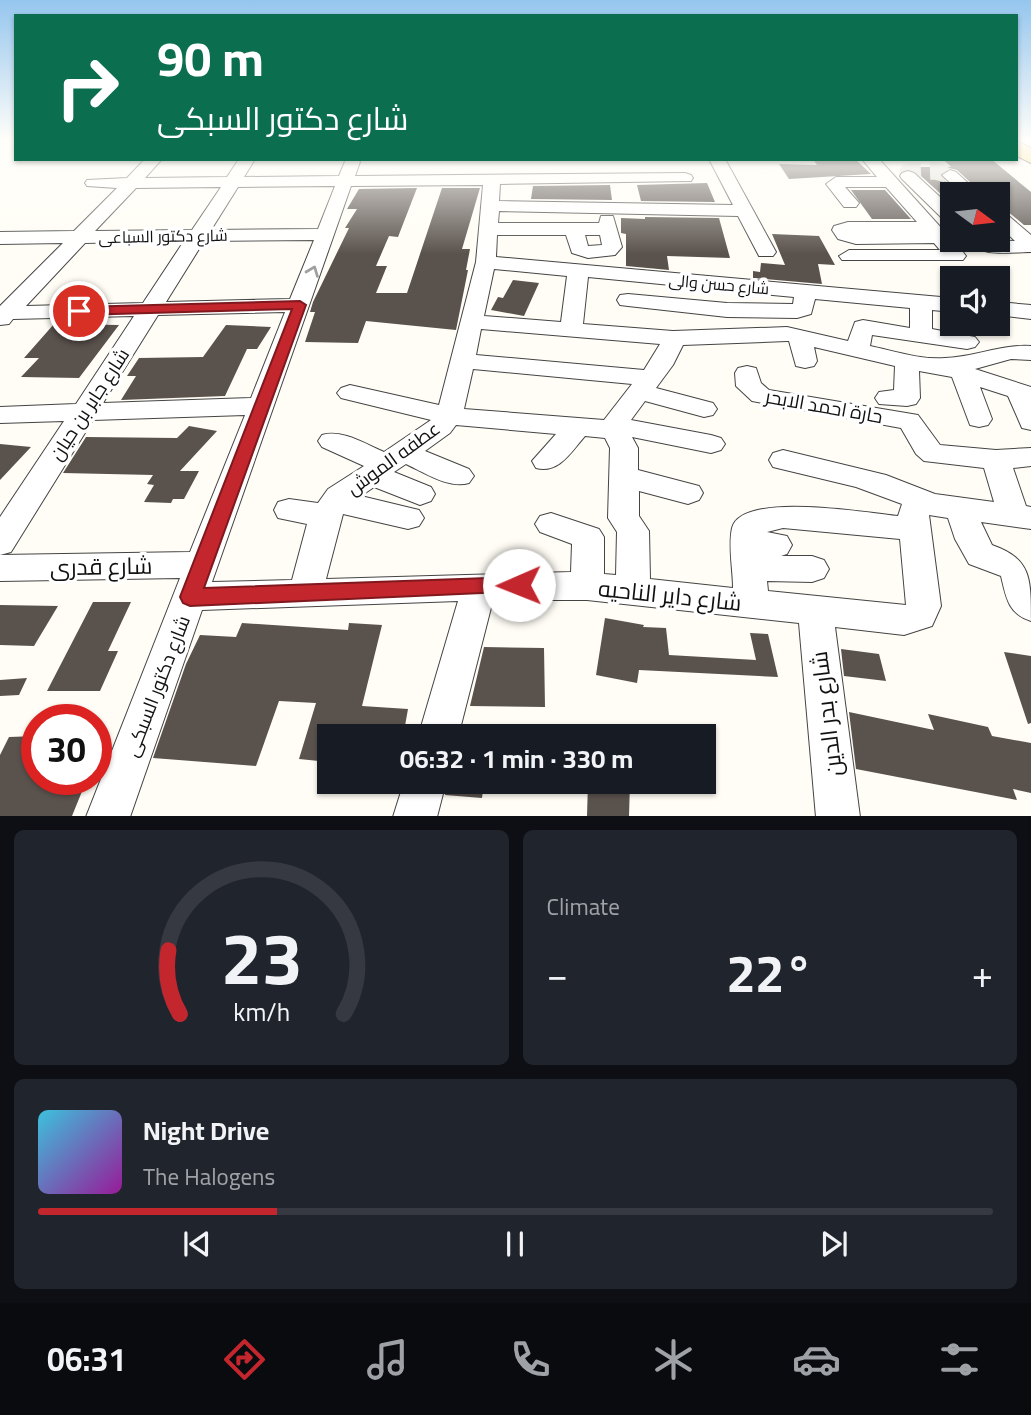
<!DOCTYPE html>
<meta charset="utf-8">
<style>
body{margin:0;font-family:Georgia,Cairo,serif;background:#20242c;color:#f1f3f6;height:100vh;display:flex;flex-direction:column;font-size:26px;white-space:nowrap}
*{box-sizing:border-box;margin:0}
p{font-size:23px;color:#9ea1a6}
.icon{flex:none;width:38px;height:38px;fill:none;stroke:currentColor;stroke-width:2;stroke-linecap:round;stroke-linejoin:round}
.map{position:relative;height:816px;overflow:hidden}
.details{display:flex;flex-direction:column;gap:14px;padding:14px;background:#0d0f14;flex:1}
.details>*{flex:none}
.hud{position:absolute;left:14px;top:14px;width:1004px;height:147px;border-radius:0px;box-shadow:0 2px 5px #0004;background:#0b6e4f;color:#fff;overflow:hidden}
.needle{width:46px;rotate:105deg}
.controls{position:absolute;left:940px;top:182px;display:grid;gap:14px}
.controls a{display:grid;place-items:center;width:70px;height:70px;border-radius:0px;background:#171b24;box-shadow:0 2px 5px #0004;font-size:35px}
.speed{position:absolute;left:21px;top:704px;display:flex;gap:14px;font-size:35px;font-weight:700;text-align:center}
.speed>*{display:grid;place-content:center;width:91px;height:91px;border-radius:50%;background:#171b24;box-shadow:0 2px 5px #0004;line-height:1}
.speed .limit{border:10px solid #d22;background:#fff;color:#111}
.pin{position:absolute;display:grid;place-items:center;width:60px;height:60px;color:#fff;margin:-30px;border:4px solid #fff;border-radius:50%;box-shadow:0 2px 7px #0007}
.me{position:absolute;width:77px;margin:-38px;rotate:269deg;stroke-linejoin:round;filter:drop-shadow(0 0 5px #0008)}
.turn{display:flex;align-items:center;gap:24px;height:147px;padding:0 28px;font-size:32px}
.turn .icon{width:91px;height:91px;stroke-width:2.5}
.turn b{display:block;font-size:49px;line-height:60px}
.big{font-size:52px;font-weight:700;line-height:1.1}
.details .widget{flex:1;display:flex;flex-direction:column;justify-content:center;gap:10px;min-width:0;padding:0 24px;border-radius:10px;background:#20242c}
.details .dial{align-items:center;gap:0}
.dial svg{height:182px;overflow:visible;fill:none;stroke:#363941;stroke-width:7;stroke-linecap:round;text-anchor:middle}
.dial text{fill:#f1f3f6;stroke:none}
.song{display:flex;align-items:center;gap:21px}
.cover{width:84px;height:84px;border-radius:10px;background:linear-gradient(135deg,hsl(190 70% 55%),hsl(300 70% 35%))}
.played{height:7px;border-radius:4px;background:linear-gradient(90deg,#c4262e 25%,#363941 25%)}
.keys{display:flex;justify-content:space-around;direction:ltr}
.heat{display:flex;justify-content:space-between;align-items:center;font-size:38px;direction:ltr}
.details .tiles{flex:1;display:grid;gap:14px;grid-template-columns:1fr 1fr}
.widget:last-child{grid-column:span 2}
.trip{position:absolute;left:317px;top:724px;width:399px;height:70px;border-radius:0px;background:#171b24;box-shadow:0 2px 5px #0004;font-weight:700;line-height:70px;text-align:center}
.menu{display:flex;height:112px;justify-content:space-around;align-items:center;background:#090b0e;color:#9ea1a6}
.menu .icon{width:49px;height:49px}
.menu .on{color:#c4262e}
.menu b{font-size:32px;color:#f1f3f6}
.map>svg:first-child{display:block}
.building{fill:#5a524d}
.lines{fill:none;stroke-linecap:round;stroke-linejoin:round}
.minor-tunnel{stroke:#dbdad3;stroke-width:17;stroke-dasharray:17 9;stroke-linecap:butt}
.minor-casing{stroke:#444;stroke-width:2}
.major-casing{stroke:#222;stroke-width:2}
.minor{fill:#fff;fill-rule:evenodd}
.major{fill:#f9d66b;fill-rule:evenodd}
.oneway{stroke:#a0a0a0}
.route{fill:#c4262e;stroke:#7f191e;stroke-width:2}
.labels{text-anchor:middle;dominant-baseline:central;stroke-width:7;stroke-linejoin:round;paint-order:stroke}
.far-street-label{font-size:16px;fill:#111;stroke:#fff}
.street-label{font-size:19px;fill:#111;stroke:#fff}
.near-street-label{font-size:23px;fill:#111;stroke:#fff}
</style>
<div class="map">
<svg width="1031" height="817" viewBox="0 0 1031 817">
<rect width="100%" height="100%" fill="#fffdf5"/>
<path class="building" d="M 813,159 L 855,159 L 871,174 L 789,179 L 779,164 L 817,165 Z
M 943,159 L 991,159 L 1031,192 L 1031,225 L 1024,225 L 1006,210 L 998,209 L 998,194 L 983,194 L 957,170 L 949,168 L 939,175 L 958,194 L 952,194 L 952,204 L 911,167 L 951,167 Z
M 707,183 L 715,202 L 641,201 L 637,185 Z
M 610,185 L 612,200 L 531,199 L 533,186 Z
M 417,188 L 398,237 L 389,236 L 376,266 L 387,266 L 376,293 L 407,293 L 442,188 L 480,188 L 462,249 L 470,249 L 466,270 L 468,270 L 456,330 L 366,321 L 358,343 L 305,342 L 315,312 L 310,312 L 313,302 L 349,228 L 345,228 L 357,209 L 347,209 L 359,189 Z
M 851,190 L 885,190 L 911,219 L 872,219 Z
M 645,217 L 719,218 L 730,258 L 667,256 L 669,270 L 626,266 L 626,234 L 621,233 L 621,218 L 645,219 Z
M 772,234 L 819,236 L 835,265 L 818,264 L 822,284 L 753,278 L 753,271 L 760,272 L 761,263 L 785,265 Z
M 513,280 L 539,283 L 524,316 L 491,310 L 498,297 L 503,298 Z
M 54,324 L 119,325 L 79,378 L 21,377 L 39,358 L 24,358 Z
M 226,325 L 271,327 L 257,349 L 247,349 L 225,396 L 121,400 L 136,376 L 127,376 L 139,358 L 203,357 Z
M 189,426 L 217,431 L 180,471 L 199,471 L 184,499 L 173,499 L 171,503 L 144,502 L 154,485 L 147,484 L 153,475 L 63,473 L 86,437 L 177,438 Z
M 0,444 L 31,447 L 0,480 Z
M 93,602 L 131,602 L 108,651 L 118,651 L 100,691 L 47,691 Z
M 0,605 L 58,606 L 34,646 L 0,645 Z
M 605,618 L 644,625 L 643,627 L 666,628 L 669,655 L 756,660 L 750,633 L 768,634 L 778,677 L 639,670 L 637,683 L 596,675 Z
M 242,623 L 348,630 L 349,623 L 382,625 L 362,706 L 408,709 L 403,737 L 329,737 L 329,762 L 299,759 L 316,703 L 279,701 L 256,766 L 153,758 L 186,664 L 200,635 L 236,637 Z
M 484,647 L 544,648 L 545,707 L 470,706 Z
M 841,649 L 879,654 L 886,681 L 844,676 Z
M 1004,652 L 1031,656 L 1031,723 L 1028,724 Z
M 27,678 L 19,695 L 0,696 L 0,680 Z
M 849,712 L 934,730 L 928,714 L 988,727 L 992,736 L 1031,743 L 1031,793 L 1013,789 L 1017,800 L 856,769 Z
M 37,736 L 37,779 L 87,779 L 72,816 L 0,816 L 0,755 L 9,737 Z
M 448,782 L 484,782 L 482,798 L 445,795 Z
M 588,782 L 630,782 L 629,816 L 587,816 Z"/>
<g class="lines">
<path class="minor-tunnel" d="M 908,176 L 908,172 L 935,171 L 950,175"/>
<g class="minor-casing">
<path id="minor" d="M 145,159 L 162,159 L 145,178 L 227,177 L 239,159 L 255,159 L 244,177 L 339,176 L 346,159 L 358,159 L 360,162 L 355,176 L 685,173 L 691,175 L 693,178 L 691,181 L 500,184 L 499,201 L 733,205 L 709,159 L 725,159 L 776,252 L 773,256 L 759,256 L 738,216 L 499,211 L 498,223 L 599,223 L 601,216 L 613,216 L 622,247 L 615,255 L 588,258 L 572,253 L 566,235 L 497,235 L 496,257 L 952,298 L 952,312 L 932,310 L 932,329 L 975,337 L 979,342 L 975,347 L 967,349 L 872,335 L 870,346 C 894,351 920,360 945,358 C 975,357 1001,344 1031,346 L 1031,360 L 1011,359 L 975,369 L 1031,387 L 1031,430 L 1022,428 L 1008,396 L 980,387 L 992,419 L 988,425 L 979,427 L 970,425 L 952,377 L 919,371 L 920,398 L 916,404 L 907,406 L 879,404 L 875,398 L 879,392 L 894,390 L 895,366 L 814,347 L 817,361 L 814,366 L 805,368 L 796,366 L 789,341 L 787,341 L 683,345 L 673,365 L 656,388 L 713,403 L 717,409 L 713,415 L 704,417 L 645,401 L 631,420 L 711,435 L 721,438 L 725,444 L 721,450 L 711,453 L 632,437 L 638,448 L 638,470 L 699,486 L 703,493 L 699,500 L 688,504 L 639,491 L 639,516 L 649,531 L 650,579 L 733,588 C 733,570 728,546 732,528 C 741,491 868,513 898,516 L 902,504 L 856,487 L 773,467 L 769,460 L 773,453 L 783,450 L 886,475 L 935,494 L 994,502 L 984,468 L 924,461 L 916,454 L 901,428 L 752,401 L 736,386 L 735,373 L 738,368 L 747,366 L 756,368 L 761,383 L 769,390 L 918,415 L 940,445 L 996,450 L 1031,448 L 1031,466 L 1013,468 L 1026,506 L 1031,507 L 1031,529 L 981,522 L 992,545 C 1031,559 1031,577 1031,621 C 1008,614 1006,597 1001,576 L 969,564 L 955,539 L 948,518 L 929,515 L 941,606 L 932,626 L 904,635 L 835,627 L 860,817 L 816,817 L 799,623 L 587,600 L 493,600 L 458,737 L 418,737 L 458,601 L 202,610 L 130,817 L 86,817 L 180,578 L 0,581 L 0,517 L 64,421 L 0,423 L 0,407 L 76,404 L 134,316 L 13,319 L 9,324 L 0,325 L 0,306 L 63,243 L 0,244 L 0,232 L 74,231 L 117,188 L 87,186 L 85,183 L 87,180 L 127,178 ZM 483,185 L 476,262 L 439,405 L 350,385 L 341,388 L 337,393 L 341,398 L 431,420 L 384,452 C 365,444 342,429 322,435 L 318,441 L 322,447 L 364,466 L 328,489 L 318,503 L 289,499 L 278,502 L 274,510 L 278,518 L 307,524 L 292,580 L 212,582 L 351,186 ZM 335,186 L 318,229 L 211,230 L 238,187 ZM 221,187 L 192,230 L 95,231 L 136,188 ZM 585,235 L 600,235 L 602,245 L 588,246 ZM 314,240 L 290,299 L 166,302 L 204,241 ZM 184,241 L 143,303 L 26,306 L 85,243 ZM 494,269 L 567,276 L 561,322 L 484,316 ZM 588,277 L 794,297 L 793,304 L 727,303 L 628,294 L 620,295 L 617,300 L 620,305 L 628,306 L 727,317 L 797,318 L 811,314 L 815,299 L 910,308 L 910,328 L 863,320 L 855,322 L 848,341 L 787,327 L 673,331 L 583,324 ZM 285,312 L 251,398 L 103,403 L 158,315 ZM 481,329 L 660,344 L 644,370 L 476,355 ZM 473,369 L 632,384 L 604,420 L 464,409 ZM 245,415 L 190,552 L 0,555 L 11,552 L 93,420 ZM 456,425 L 556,434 L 532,461 L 536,468 C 559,474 571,452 585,436 L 605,438 L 610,448 L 608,518 L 617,532 L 616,575 L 604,574 L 604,537 L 599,529 L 551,513 L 540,516 L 535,524 L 540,532 L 572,544 L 571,572 L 326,579 L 343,514 L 408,529 L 419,526 L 424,518 L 419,510 L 361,496 L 374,487 L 420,505 L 431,501 L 435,494 L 431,487 L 394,472 L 406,464 C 425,473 449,489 469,483 L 474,476 L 469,469 L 425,451 L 450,433 ZM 783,528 L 900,539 L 906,605 L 768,591 L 767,581 L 812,582 L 824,578 L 829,569 L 824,560 L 812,556 L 781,556 L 787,554 L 792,545 L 787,536 L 767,532 Z
M 862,159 L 879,159 L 963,252 L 966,256 L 963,260 L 842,260 L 839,256 L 849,250 L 940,250 L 934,243 L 856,244 L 838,239 L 832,230 L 834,226 L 848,222 L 917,222 L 886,187 L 845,187 L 859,203 L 856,207 L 844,207 L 826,184 L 836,177 L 877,177 Z
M 950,170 L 956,172 L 980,194 L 962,194 L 942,175 Z
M 908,171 L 914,173 L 952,208 L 952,223 L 946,222 L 902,179 L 900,176 L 902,173 Z
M 998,211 L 1004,212 L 1031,235 L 1031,252 C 1012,252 978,258 966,240 L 1015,241 L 998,225 Z
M 998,302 L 1031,305 L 1031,319 L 998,315 Z
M 404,782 L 446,782 L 437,817 L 393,817 Z"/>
</g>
<g class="major-casing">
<path id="major" d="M 1017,141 L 1031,148 L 1031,163 L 1017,156 Z"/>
</g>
<use href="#minor" class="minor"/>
<use href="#major" class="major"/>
</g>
<defs><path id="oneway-chevron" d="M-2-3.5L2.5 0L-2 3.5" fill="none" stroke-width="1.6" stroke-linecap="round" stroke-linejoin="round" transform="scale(1.75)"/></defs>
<use class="oneway" href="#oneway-chevron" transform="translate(313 271) rotate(-69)"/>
<linearGradient id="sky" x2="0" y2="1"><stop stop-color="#95c6ee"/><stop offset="0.55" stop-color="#fffefa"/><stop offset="1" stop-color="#fffefa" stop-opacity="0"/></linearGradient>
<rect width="1031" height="254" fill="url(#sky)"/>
<path class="route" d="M 300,301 L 306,305 L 204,588 L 519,577 L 526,579 L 529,585 L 526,591 L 190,606 L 183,603 L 180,597 L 292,309 L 79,315 L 72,311 L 79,307 Z"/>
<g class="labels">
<g class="far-street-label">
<text transform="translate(163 236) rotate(-1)">شارع دكتور السباعى</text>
<text transform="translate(719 284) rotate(5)">شارع حسن والى</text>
</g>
<g class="street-label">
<text transform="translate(89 404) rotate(-57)">شارع جابر بن حيان</text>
<text transform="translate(824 406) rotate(10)">حارة احمد الابحر</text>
<text transform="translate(393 458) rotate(-36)">عطفه الموش</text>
<text transform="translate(157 686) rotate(-69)">شارع دكتور السبكى</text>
</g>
<g class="near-street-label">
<text transform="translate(101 566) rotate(-1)">شارع قدرى</text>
<text transform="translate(670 595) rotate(6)">شارع داير الناحيه</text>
<text transform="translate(826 714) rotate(-97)">شارع بدر الدين</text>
</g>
</g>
</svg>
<div class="controls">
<a><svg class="needle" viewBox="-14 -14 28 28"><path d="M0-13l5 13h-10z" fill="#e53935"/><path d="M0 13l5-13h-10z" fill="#9ea1a6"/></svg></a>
<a><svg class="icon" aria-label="sound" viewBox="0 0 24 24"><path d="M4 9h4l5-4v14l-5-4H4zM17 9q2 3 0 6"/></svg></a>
</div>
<div class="speed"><div class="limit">30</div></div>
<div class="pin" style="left:79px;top:311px;background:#d93025"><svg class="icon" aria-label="arrive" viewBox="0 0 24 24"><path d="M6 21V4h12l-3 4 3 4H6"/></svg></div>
<svg class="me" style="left:519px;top:585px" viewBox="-20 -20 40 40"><circle r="19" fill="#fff"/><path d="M0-13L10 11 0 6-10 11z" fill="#c4262e"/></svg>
<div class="trip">06:32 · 1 min · 330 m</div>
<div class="hud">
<div class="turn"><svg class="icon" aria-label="right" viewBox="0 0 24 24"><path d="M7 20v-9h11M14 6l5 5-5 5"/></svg><div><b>90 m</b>شارع دكتور السبكى</div></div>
</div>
</div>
<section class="details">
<div class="tiles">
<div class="widget dial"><svg viewBox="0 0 100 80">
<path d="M14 69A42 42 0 1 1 86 69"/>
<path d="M14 69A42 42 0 0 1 9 41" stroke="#c4262e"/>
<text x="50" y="56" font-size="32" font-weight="700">23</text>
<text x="50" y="72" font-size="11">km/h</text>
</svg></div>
<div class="widget"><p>Climate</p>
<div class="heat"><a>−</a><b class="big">22°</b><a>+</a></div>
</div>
<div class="widget">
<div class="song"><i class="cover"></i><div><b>Night Drive</b><p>The Halogens</p></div></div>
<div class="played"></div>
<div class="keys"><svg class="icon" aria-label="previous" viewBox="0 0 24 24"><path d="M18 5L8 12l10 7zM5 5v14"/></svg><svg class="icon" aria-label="pause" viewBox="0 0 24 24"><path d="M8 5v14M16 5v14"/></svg><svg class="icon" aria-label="next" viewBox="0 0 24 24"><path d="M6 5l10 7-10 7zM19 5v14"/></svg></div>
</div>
</div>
</section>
<nav class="menu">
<b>06:31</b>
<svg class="icon on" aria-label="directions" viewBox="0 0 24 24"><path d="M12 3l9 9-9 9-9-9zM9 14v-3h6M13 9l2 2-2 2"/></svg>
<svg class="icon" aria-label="music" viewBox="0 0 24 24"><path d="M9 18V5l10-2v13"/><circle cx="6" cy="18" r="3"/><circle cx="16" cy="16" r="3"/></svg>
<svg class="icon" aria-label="phone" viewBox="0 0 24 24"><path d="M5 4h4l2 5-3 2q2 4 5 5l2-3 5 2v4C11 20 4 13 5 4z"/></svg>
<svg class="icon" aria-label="climate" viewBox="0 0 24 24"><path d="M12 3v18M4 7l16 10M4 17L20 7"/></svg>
<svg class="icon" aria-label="car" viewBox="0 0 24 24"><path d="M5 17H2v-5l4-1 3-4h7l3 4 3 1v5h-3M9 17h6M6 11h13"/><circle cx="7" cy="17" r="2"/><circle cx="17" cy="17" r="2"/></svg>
<svg class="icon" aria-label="filters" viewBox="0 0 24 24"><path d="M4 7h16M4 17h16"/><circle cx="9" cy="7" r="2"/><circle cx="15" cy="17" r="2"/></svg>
</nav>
